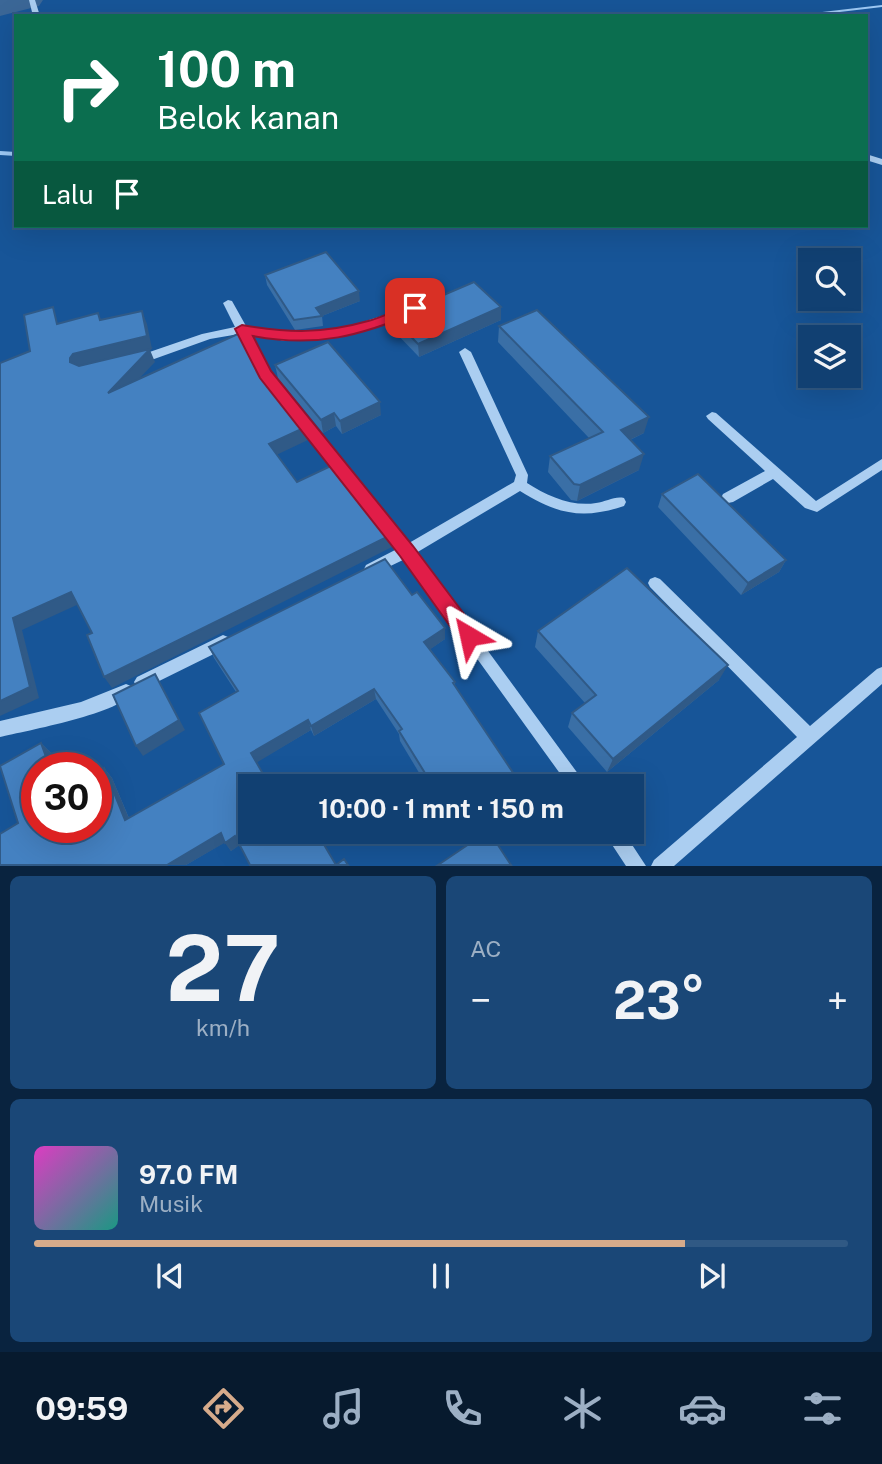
<!DOCTYPE html>
<html lang="id">
<meta charset="utf-8">
<style>
body{margin:0;font-family:"Public Sans",sans-serif;background:#1a4777;color:#f1f3f6;height:100vh;display:flex;flex-direction:column;font-size:26px;white-space:nowrap}
*{box-sizing:border-box;margin:0}
p{font-size:23px;color:#9cafc4}
.icon{flex:none;width:38px;height:38px;fill:none;stroke:currentColor;stroke-width:2;stroke-linecap:round;stroke-linejoin:round}
.map{position:relative;height:866px;overflow:hidden}
.side{display:flex;flex-direction:column;gap:10px;padding:10px;background:#09233f;flex:1}
.side>*{flex:none}
.hud{position:absolute;left:14px;top:14px;width:854px;height:214px;border-radius:0px;box-shadow:0 7px 28px #0002,0 0 0 2px #305984;background:#0b6e4f;color:#fff;overflow:hidden}
.tools{position:absolute;left:798px;top:248px;display:grid;gap:14px}
.tools a{display:grid;place-items:center;width:63px;height:63px;border-radius:0px;background:#114072;box-shadow:0 7px 28px #0002,0 0 0 2px #305984;font-size:35px}
.speed{position:absolute;left:21px;top:752px;display:flex;gap:14px;font-size:35px;font-weight:700;text-align:center}
.speed>*{display:grid;place-content:center;width:91px;height:91px;border-radius:50%;background:#114072;box-shadow:0 7px 28px #0002,0 0 0 2px #305984;line-height:1}
.speed .limit{border:10px solid #d22;background:#fff;color:#111}
.pin{position:absolute;display:grid;place-items:center;width:60px;height:60px;color:#fff;margin:-30px;border-radius:14px;box-shadow:0 4px 10px #0006}
.me{position:absolute;width:77px;margin:-38px;rotate:324deg;stroke-linejoin:round;filter:drop-shadow(0 0 5px #0008)}
.turn{display:flex;align-items:center;gap:24px;height:147px;padding:0 28px;font-size:32px}
.turn .icon{width:91px;height:91px;stroke-width:2.5}
.turn b{display:block;font-size:49px;line-height:60px}
.then{display:flex;align-items:center;height:66px;padding:0 28px;background:#0003;gap:14px;font-size:26px}
.big{font-size:52px;font-weight:700;line-height:1.1}
.side .tile{flex:1;display:flex;flex-direction:column;justify-content:center;gap:10px;min-width:0;padding:0 24px;border-radius:10px;background:#1a4777}
.side .dial{align-items:center;gap:0}
.dial b{font-size:91px;line-height:1}
.song{display:flex;align-items:center;gap:21px}
.cover{width:84px;height:84px;border-radius:10px;background:linear-gradient(135deg,hsl(310 70% 55%),hsl(170 70% 35%))}
.played{height:7px;border-radius:4px;background:linear-gradient(90deg,#d6ab8b 80%,#305984 80%)}
.keys{display:flex;justify-content:space-around;direction:ltr}
.heat{display:flex;justify-content:space-between;align-items:center;font-size:38px;direction:ltr}
.side .tiles{flex:1;display:grid;gap:10px;grid-template-columns:1fr 1fr}
.tile:last-child{grid-column:span 2}
.trip{position:absolute;left:238px;top:774px;width:406px;height:70px;border-radius:0px;background:#114072;box-shadow:0 7px 28px #0002,0 0 0 2px #305984;font-weight:700;line-height:70px;text-align:center}
.dock{display:flex;height:112px;justify-content:space-around;align-items:center;background:#071a2e;color:#9cafc4}
.dock .icon{width:49px;height:49px}
.dock .selected{color:#d6ab8b}
.dock b{font-size:32px;color:#f1f3f6}
.map>svg:first-child{display:block}
.lines{fill:none;stroke-linecap:round;stroke-linejoin:round}
.stream{fill:#9ec9f4;fill-rule:evenodd}
.river{fill:#3b6797;fill-rule:evenodd}
.minor{fill:#abcef1;fill-rule:evenodd}
.wall{fill:#3a6fa6}
.shaded-wall{fill:#305a87}
.building{fill:#4481c1;stroke:#305a87;stroke-width:2}
.route{fill:#e11d48;stroke:#92132f;stroke-width:2}
</style>
<div class="map">
<svg width="882" height="866" viewBox="0 0 882 866">
<rect width="100%" height="100%" fill="#175598"/>
<g class="lines">
<path class="stream" d="M 882,5 L 882,7 L 806,16 L 788,16 Z
M 0,151 L 16,152 L 16,156 L 0,155 Z"/>
<path class="river" d="M 0,0 L 43,0 L 39,6 L 0,16 Z"/>
<path class="minor" d="M 29,0 L 35,0 L 40,16 L 33,16 Z
M 866,154 L 882,159 L 882,165 L 866,160 Z
M 228,300 L 232,301 L 246,326 C 259,328 271,332 284,333 C 327,337 365,321 406,308 L 410,309 L 411,312 L 410,315 L 381,325 L 332,338 L 285,341 L 250,334 L 270,372 L 409,543 L 514,482 L 516,475 L 459,352 L 465,348 L 471,352 L 528,475 L 527,483 C 547,496 572,507 596,503 C 606,502 614,496 624,498 L 626,502 L 624,506 C 582,520 557,514 520,491 L 416,553 L 587,786 L 569,786 L 405,559 L 376,573 L 371,575 L 366,573 L 364,569 L 366,565 L 397,549 L 262,377 L 239,334 L 210,339 L 143,363 L 135,363 L 133,360 L 135,357 L 202,334 L 235,327 L 223,303 Z
M 712,412 L 716,413 L 816,501 L 882,459 L 882,470 L 817,512 L 805,508 L 773,479 L 733,502 L 728,503 L 723,502 L 721,498 L 723,494 L 765,471 L 708,419 L 706,416 Z
M 655,577 L 660,579 L 810,726 L 877,669 L 882,667 L 882,684 L 674,866 L 651,866 L 654,860 L 797,737 L 650,587 L 648,583 L 650,579 Z
M 223,635 L 228,637 L 230,642 L 228,647 L 147,687 L 142,689 L 137,687 L 134,682 L 137,677 Z
M 126,684 L 131,686 L 134,691 C 124,713 25,731 0,737 L 0,721 L 81,702 Z
M 603,831 L 623,831 L 646,866 L 626,866 Z"/>
</g>
<path class="wall" d="M 265,275 L 360,301 L 322,316 L 323,326 L 295,330 L 267,285 Z
M 501,307 L 501,320 L 419,357 L 393,330 L 392,317 Z
M 499,326 L 644,433 L 630,440 L 639,470 L 577,501 L 571,500 L 548,472 L 550,456 L 589,438 L 498,342 Z
M 275,365 L 381,415 L 342,434 L 336,426 L 323,433 L 278,378 Z
M 662,494 L 786,560 L 779,572 L 741,595 L 658,507 Z
M 385,559 L 412,595 L 417,592 L 445,628 L 445,639 L 430,649 L 455,682 L 455,686 L 522,786 L 427,786 L 400,741 L 399,734 L 376,699 L 314,736 L 311,730 L 256,762 L 270,786 L 250,786 L 250,831 L 316,831 L 336,865 L 344,859 L 348,865 L 250,865 L 239,845 L 231,851 L 225,842 L 186,865 L 0,865 L 0,834 L 18,823 L 0,766 L 41,743 L 51,753 L 56,768 L 37,768 L 37,828 L 96,828 L 96,773 L 104,768 L 112,778 L 129,818 L 224,764 L 199,713 L 236,692 L 214,658 L 209,647 Z
M 538,631 L 719,680 L 607,772 L 568,727 L 572,713 L 585,703 L 535,647 Z
M 455,831 L 503,831 L 465,847 Z"/>
<path class="shaded-wall" d="M 359,291 L 360,301 L 322,316 L 316,308 Z
M 501,307 L 501,320 L 419,357 L 418,344 Z
M 142,311 L 147,324 L 152,349 L 150,350 L 155,362 L 113,406 L 70,362 L 70,358 L 73,354 Z
M 380,402 L 381,415 L 342,434 L 340,421 Z
M 334,413 L 336,426 L 323,433 L 321,420 Z
M 649,417 L 644,433 L 617,446 L 621,430 Z
M 306,427 L 308,440 L 272,457 L 269,444 Z
M 644,454 L 639,470 L 577,501 L 580,485 Z
M 391,535 L 392,547 L 112,688 L 104,677 Z
M 786,560 L 779,572 L 741,595 L 748,583 Z
M 71,592 L 79,604 L 22,630 L 39,698 L 0,716 L 0,701 L 13,618 Z
M 445,628 L 445,639 L 425,653 L 424,642 Z
M 728,665 L 719,680 L 607,772 L 613,759 Z
M 155,674 L 185,730 L 143,756 L 136,746 Z
M 374,689 L 376,699 L 314,736 L 311,726 Z
M 308,720 L 311,730 L 256,763 L 251,753 Z
M 41,743 L 51,753 L 56,768 L 50,768 Z
M 104,768 L 112,778 L 133,828 L 125,820 Z
M 492,831 L 503,831 L 488,841 L 490,833 Z
M 221,833 L 226,842 L 186,865 L 167,865 Z
M 235,836 L 240,845 L 231,851 L 225,843 Z"/>
<path class="building" d="M 326,252 L 359,291 L 316,308 L 322,316 L 294,320 L 265,275 Z
M 474,282 L 501,307 L 418,344 L 392,317 Z
M 53,307 L 57,324 L 98,313 L 100,320 L 142,311 L 147,336 L 73,354 L 70,358 L 70,362 L 79,366 L 150,349 L 108,393 L 240,333 L 257,365 L 306,427 L 269,444 L 297,482 L 335,464 L 391,535 L 104,677 L 87,635 L 92,633 L 71,592 L 13,618 L 30,687 L 0,701 L 0,363 L 30,351 L 24,315 Z
M 537,310 L 649,417 L 621,430 L 644,454 L 580,485 L 574,484 L 550,456 L 603,432 L 499,326 Z
M 328,342 L 380,402 L 340,421 L 334,413 L 321,420 L 275,365 Z
M 698,474 L 786,560 L 748,583 L 662,494 Z
M 385,559 L 412,595 L 417,592 L 445,628 L 424,642 L 455,682 L 453,683 L 522,786 L 433,786 L 399,731 L 402,729 L 374,689 L 311,726 L 308,720 L 251,753 L 270,786 L 250,786 L 250,831 L 316,831 L 336,865 L 344,859 L 348,865 L 250,865 L 235,836 L 225,843 L 221,833 L 167,865 L 0,865 L 0,834 L 18,823 L 0,766 L 41,743 L 50,768 L 37,768 L 37,828 L 96,828 L 96,773 L 104,768 L 125,820 L 224,764 L 199,713 L 238,691 L 209,647 Z
M 627,568 L 728,665 L 613,759 L 572,713 L 596,695 L 538,631 Z
M 155,674 L 179,720 L 136,746 L 113,695 Z
M 461,831 L 492,831 L 490,833 L 511,865 L 438,865 L 469,844 Z"/>
<path class="route" d="M 415,303 L 420,305 L 420,311 C 360,336 317,348 253,336 L 271,371 L 413,546 L 476,630 L 479,636 L 476,643 L 469,645 L 462,643 L 400,556 L 260,378 L 235,329 L 242,325 C 289,333 322,334 368,321 C 384,317 399,308 415,303 Z"/>
</svg>
<div class="tools">
<a><svg class="icon" aria-label="search" viewBox="0 0 24 24"><circle cx="10" cy="10" r="6"/><path d="M15 15l6 6"/></svg></a>
<a><svg class="icon" aria-label="layers" viewBox="0 0 24 24"><path d="M12 4l9 5-9 5-9-5zM3 14l9 5 9-5"/></svg></a>
</div>
<div class="speed"><div class="limit">30</div></div>
<div class="pin" style="left:415px;top:308px;background:#d93025"><svg class="icon" aria-label="arrive" viewBox="0 0 24 24"><path d="M6 21V4h12l-3 4 3 4H6"/></svg></div>
<svg class="me" style="left:469px;top:636px" viewBox="-20 -20 40 40"><path d="M0-17L14 15 0 8-14 15z" fill="#e11d48" stroke="#fff" stroke-width="4"/></svg>
<div class="trip">10:00 · 1 mnt · 150 m</div>
<div class="hud">
<div class="turn"><svg class="icon" aria-label="right" viewBox="0 0 24 24"><path d="M7 20v-9h11M14 6l5 5-5 5"/></svg><div><b>100 m</b>Belok kanan</div></div>
<div class="then">Lalu<svg class="icon" aria-label="arrive" viewBox="0 0 24 24"><path d="M6 21V4h12l-3 4 3 4H6"/></svg></div>
</div>
</div>
<section class="side">
<div class="tiles">
<div class="tile dial"><b>27</b><p>km/h</p></div>
<div class="tile"><p>AC</p>
<div class="heat"><a>−</a><b class="big">23°</b><a>+</a></div>
</div>
<div class="tile">
<div class="song"><i class="cover"></i><div><b>97.0 FM</b><p>Musik</p></div></div>
<div class="played"></div>
<div class="keys"><svg class="icon" aria-label="previous" viewBox="0 0 24 24"><path d="M18 5L8 12l10 7zM5 5v14"/></svg><svg class="icon" aria-label="pause" viewBox="0 0 24 24"><path d="M8 5v14M16 5v14"/></svg><svg class="icon" aria-label="next" viewBox="0 0 24 24"><path d="M6 5l10 7-10 7zM19 5v14"/></svg></div>
</div>
</div>
</section>
<nav class="dock">
<b>09:59</b>
<svg class="icon selected" aria-label="directions" viewBox="0 0 24 24"><path d="M12 3l9 9-9 9-9-9zM9 14v-3h6M13 9l2 2-2 2"/></svg>
<svg class="icon" aria-label="music" viewBox="0 0 24 24"><path d="M9 18V5l10-2v13"/><circle cx="6" cy="18" r="3"/><circle cx="16" cy="16" r="3"/></svg>
<svg class="icon" aria-label="phone" viewBox="0 0 24 24"><path d="M5 4h4l2 5-3 2q2 4 5 5l2-3 5 2v4C11 20 4 13 5 4z"/></svg>
<svg class="icon" aria-label="climate" viewBox="0 0 24 24"><path d="M12 3v18M4 7l16 10M4 17L20 7"/></svg>
<svg class="icon" aria-label="car" viewBox="0 0 24 24"><path d="M5 17H2v-5l4-1 3-4h7l3 4 3 1v5h-3M9 17h6M6 11h13"/><circle cx="7" cy="17" r="2"/><circle cx="17" cy="17" r="2"/></svg>
<svg class="icon" aria-label="filters" viewBox="0 0 24 24"><path d="M4 7h16M4 17h16"/><circle cx="9" cy="7" r="2"/><circle cx="15" cy="17" r="2"/></svg>
</nav>
